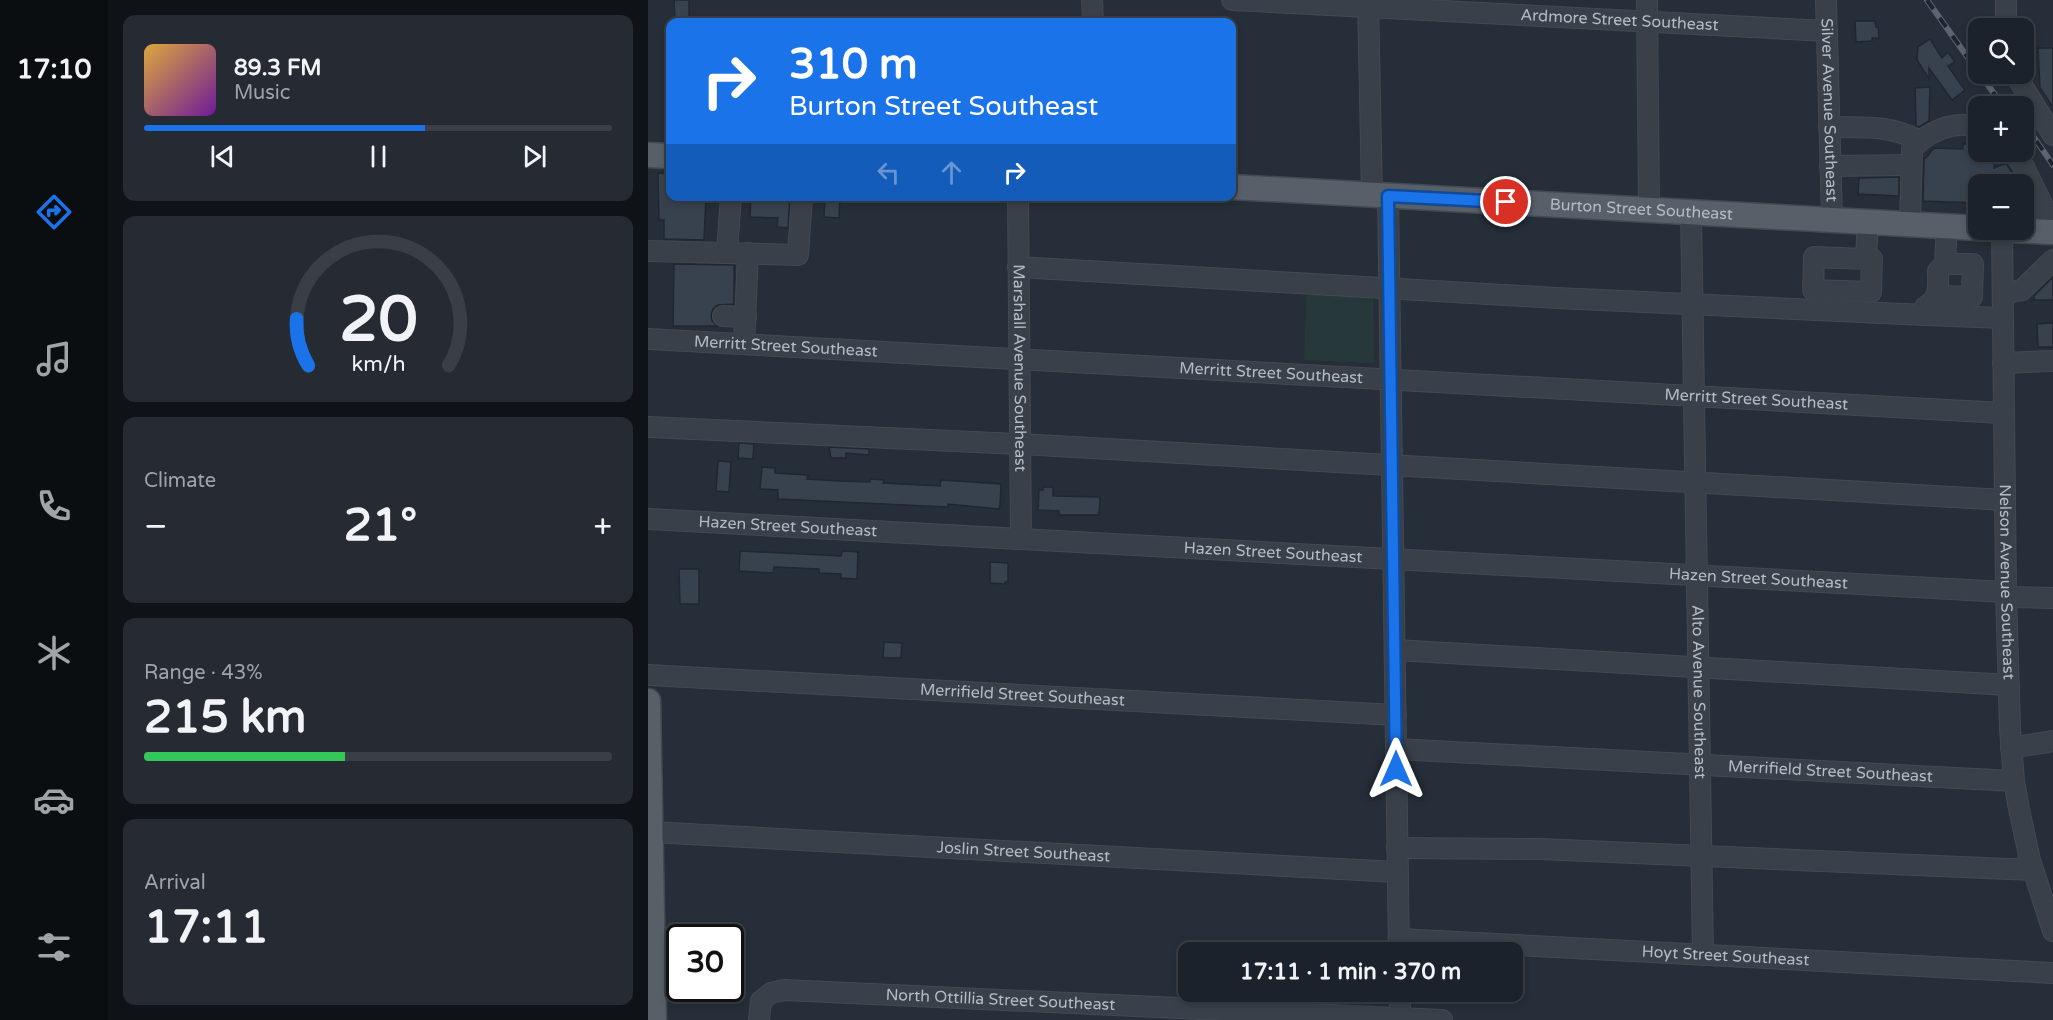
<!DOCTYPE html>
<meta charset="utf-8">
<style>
body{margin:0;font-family:"Varela Round",sans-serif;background:#252a33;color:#f1f3f6;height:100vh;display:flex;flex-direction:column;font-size:22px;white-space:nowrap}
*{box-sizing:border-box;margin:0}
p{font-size:20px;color:#a0a4a9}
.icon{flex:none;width:33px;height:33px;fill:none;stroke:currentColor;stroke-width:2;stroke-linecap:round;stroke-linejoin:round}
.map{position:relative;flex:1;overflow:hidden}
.details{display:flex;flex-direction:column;gap:15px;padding:15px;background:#0f1318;width:540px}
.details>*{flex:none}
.guide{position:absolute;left:18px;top:18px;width:570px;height:183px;border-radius:12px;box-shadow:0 3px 9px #0003,0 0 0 2px #3a3f47;background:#1a73e8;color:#fff;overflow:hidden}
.tools{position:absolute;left:1320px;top:18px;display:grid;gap:12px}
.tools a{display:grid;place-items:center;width:66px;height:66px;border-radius:12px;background:#1c222b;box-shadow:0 3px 9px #0003,0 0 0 2px #3a3f47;font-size:30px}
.speed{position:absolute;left:18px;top:924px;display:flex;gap:12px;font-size:30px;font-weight:700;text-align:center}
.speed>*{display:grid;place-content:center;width:78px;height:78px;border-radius:50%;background:#1c222b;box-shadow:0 3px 9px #0003,0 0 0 2px #3a3f47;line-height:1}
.speed .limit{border:3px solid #111;border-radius:9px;background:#fff;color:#111}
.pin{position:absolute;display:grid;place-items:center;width:51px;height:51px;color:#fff;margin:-26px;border:3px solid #fff;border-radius:50%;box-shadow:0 2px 6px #0007}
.me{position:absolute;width:66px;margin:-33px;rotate:0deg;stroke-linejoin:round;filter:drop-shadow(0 0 4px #0008)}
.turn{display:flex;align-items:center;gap:21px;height:126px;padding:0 24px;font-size:27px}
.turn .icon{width:78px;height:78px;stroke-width:2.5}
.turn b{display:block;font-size:42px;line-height:51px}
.lanes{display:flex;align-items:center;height:57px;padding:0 24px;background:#0003;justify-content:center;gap:30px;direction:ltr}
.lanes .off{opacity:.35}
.big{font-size:45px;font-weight:700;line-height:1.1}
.details .widget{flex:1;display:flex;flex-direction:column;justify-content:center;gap:9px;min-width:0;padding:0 21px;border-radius:12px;background:#252a33}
.details .dial{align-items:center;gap:0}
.dial svg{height:156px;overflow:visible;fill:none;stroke:#3a3f47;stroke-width:7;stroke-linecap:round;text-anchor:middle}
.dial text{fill:#f1f3f6;stroke:none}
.song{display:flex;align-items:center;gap:18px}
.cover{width:72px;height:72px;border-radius:9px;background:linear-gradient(135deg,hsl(40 70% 55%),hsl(280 70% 35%))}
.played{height:6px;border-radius:3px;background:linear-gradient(90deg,#1a73e8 60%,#3a3f47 60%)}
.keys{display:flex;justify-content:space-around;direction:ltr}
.heat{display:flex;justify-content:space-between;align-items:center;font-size:33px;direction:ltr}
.charge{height:9px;border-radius:4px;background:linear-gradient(90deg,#34c759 43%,#3a3f47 0)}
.trip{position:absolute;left:530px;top:942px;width:345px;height:60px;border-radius:12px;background:#1c222b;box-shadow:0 3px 9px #0003,0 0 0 2px #3a3f47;font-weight:700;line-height:60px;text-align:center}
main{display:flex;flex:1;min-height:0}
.tab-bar{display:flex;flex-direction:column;width:108px;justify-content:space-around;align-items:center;background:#0b0e11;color:#a0a4a9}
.tab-bar .icon{width:42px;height:42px}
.tab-bar .selected{color:#1a73e8}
.tab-bar b{font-size:27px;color:#f1f3f6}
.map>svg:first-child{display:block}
.green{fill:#27383a}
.building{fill:#38424f;stroke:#202730;stroke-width:1.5}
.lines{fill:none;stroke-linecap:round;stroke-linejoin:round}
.minor-casing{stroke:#424952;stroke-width:22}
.major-casing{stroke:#424952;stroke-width:27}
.minor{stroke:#394049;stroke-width:20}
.major{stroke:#575f69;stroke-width:24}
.rail-casing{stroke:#5b6470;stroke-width:6}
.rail{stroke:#1e252e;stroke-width:4;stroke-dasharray:11;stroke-linecap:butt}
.route-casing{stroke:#114b97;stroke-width:15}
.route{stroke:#1a73e8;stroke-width:10}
.labels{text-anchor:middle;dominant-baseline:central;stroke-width:6;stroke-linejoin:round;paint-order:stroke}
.street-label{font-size:16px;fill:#b4bbc5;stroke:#1e252e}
</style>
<main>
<nav class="tab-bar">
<b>17:10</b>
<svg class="icon selected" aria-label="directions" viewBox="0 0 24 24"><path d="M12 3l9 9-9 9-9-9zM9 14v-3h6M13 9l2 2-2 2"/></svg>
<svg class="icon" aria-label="music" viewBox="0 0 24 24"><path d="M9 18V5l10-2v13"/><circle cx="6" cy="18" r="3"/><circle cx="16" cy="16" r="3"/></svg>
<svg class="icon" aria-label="phone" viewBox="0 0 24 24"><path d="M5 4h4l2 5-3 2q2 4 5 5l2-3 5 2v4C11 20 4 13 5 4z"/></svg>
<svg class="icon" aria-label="climate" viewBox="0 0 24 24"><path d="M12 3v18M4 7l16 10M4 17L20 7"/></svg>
<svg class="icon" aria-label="car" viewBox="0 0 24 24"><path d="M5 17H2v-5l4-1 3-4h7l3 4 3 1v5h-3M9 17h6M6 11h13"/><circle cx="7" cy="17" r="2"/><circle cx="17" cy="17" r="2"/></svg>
<svg class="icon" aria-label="filters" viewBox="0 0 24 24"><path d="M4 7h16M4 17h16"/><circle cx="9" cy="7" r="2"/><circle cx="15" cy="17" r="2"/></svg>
</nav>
<section class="details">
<div class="widget">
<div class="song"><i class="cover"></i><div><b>89.3 FM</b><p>Music</p></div></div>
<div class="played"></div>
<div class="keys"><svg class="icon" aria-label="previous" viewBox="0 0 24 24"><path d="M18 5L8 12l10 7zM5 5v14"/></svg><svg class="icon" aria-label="pause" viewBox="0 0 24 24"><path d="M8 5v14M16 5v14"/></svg><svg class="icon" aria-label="next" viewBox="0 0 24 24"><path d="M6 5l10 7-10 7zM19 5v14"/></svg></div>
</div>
<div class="widget dial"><svg viewBox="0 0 100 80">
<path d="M14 69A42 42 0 1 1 86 69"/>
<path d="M14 69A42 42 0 0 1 8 45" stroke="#1a73e8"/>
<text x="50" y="56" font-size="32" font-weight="700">20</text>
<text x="50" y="72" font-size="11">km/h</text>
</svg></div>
<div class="widget"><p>Climate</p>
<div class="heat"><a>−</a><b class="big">21°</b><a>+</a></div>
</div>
<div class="widget"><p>Range · 43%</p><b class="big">215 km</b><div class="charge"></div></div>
<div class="widget"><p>Arrival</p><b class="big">17:11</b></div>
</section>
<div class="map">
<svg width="1405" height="1020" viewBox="0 0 1405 1020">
<rect width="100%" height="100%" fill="#252e39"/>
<path class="green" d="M 659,286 L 725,291 L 726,363 L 656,360 Z
M 679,946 L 735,948 L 734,952 L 679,952 Z
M 677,992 L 733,992 L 733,1000 L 677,998 Z"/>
<path class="building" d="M 26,0 L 41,0 L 41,22 L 27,22 Z
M 1207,21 L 1227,21 L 1228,27 L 1230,27 L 1231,38 L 1224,38 L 1224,41 L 1208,42 Z
M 1282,39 L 1294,58 L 1300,52 L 1307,62 L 1300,66 L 1317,90 L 1304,100 L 1281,68 L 1281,79 L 1269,60 L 1270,47 Z
M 1390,48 L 1405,48 L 1405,107 L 1392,88 Z
M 1282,87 L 1281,121 L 1271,127 L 1268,126 L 1267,88 Z
M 1315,144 L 1330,145 L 1330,152 L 1347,152 L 1346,168 L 1358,163 L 1371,184 L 1330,184 L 1330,203 L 1275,201 L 1276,158 L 1278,158 L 1286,148 L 1315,149 Z
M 10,173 L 22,174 L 22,196 L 58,196 L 56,240 L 16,239 L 16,220 L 11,220 Z
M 1251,177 L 1251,196 L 1210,194 L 1211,178 Z
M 103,196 L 142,196 L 140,228 L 129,227 L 130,218 L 102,217 Z
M 177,196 L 192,196 L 191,218 L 176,217 Z
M 26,264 L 86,265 L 86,304 L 70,305 L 65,309 L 63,315 L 64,321 L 69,326 L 25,326 Z
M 1405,277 L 1405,300 L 1386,300 L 1386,296 Z
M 1405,323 L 1405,347 L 1390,347 L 1389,324 Z
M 91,443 L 106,444 L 105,459 L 90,458 Z
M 181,447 L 221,449 L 221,455 L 198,453 L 198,458 L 183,458 Z
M 70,461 L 83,462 L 81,492 L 68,491 Z
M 114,467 L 127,468 L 127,473 L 160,475 L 159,479 L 192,481 L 222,482 L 222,479 L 236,480 L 235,483 L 292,486 L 293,480 L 353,484 L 352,505 L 351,509 L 300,504 L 300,507 L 130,499 L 130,490 L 112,489 Z
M 395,487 L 405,487 L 405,496 L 452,497 L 451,515 L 411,515 L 411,511 L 390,510 L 391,490 L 395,490 Z
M 92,551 L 193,556 L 194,551 L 210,552 L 209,579 L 193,578 L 193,574 L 171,573 L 171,569 L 126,567 L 125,573 L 91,571 Z
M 342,562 L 360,563 L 360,582 L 357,582 L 357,584 L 342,583 Z
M 31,569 L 51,569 L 51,604 L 32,604 Z
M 236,642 L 254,643 L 253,658 L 235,658 Z"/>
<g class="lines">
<g class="minor-casing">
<g id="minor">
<path d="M 444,0 L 445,22"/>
<path id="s1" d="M 584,0 L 1179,31"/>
<path d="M 720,0 L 724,195"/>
<path d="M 999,0 L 1001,210"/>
<path id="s2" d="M 1178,0 L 1184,219"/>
<path d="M 1358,0 L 1358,28"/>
<path d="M 1367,74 L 1405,135"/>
<path d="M 1181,127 C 1217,128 1238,124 1271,140"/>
<path d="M 1365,152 L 1376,167 L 1398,212 L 1397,232"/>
<path d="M 1182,166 L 1263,165"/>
<path id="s3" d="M 370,196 L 373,539"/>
<path d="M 740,196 L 751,952"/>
<path id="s4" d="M 1043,212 L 1055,955"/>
<path d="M 1262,224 L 1264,149 C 1274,137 1294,126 1311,125 C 1317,124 1324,126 1330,126"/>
<path d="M 1299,226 L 1297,264 L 1290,271 C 1290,286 1293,299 1277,307 L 1277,315 L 1355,318"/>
<path id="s5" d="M 1354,230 L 1358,592 L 1362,729 L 1366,781 L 1371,809 L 1382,860 L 1405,931"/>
<path d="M 0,251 L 150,255 L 154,196"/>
<path d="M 79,252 L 83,196"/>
<path d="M 1218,259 L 1224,259 L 1223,292 L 1165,290 L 1166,257 L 1218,259 L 1220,221"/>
<path d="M 370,267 L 909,298 L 1277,315"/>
<path d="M 1355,294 L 1374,290 L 1405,260"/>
<path d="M 1290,296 L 1324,297 L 1325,264 L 1297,264"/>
<path d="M 75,316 L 98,317"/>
<path id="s6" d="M 0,339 L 1355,413"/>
<path d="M 96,344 L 100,253"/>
<path d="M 1355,363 L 1405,361"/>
<path d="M 0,427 L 372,444 L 1357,500"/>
<path id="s7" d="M 0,519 L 1358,592"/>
<path d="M 1358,597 L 1405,598"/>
<path d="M 747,650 L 1361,685"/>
<path id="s8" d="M 0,675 L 748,715"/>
<path d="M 1363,748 L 1405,741"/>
<path id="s9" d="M 748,749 L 1366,781"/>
<path id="s10" d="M 2,832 L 749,872"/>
<path d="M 749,848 L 892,849 L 1385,870"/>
<path id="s11" d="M 751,939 L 1405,973"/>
<path d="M 752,992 L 752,1018"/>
<path id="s12" d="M 111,1020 L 113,1001 L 123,993 L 136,990 L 794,1020"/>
</g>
</g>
<g class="major-casing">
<g id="major">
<path d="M 0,155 L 22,156"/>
<path id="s13" d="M 584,187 L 1330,228"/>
<path d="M 1363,230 L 1405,232"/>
<path d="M 0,701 L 6,1020"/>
</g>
</g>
<use href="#minor" class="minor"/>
<use href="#major" class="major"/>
<g class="rail-casing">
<path id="rail" d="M 1279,0 L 1330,72
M 1332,74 L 1355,106
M 1376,123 L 1405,165"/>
</g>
<use href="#rail" class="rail"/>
</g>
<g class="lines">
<g class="route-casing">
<path id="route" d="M 748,769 L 740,196 L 858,202"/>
</g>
<use href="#route" class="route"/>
</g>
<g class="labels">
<g class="street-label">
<text stroke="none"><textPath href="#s1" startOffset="388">Ardmore Street Southeast</textPath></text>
<text stroke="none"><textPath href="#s2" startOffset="110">Silver Avenue Southeast</textPath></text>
<text stroke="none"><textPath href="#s13" startOffset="410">Burton Street Southeast</textPath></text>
<text stroke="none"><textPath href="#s6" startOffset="138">Merritt Street Southeast</textPath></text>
<text stroke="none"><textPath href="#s3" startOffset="172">Marshall Avenue Southeast</textPath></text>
<text stroke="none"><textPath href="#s6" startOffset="624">Merritt Street Southeast</textPath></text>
<text stroke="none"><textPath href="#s6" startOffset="1110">Merritt Street Southeast</textPath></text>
<text stroke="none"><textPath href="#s7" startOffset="140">Hazen Street Southeast</textPath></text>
<text stroke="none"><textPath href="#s7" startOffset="626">Hazen Street Southeast</textPath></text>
<text stroke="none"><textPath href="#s7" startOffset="1112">Hazen Street Southeast</textPath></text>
<text stroke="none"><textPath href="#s5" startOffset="352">Nelson Avenue Southeast</textPath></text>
<text stroke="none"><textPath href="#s4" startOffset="480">Alto Avenue Southeast</textPath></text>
<text stroke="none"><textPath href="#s8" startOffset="375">Merrifield Street Southeast</textPath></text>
<text stroke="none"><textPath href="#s9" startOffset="435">Merrifield Street Southeast</textPath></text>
<text stroke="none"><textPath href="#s10" startOffset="374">Joslin Street Southeast</textPath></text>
<text stroke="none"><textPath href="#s11" startOffset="327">Hoyt Street Southeast</textPath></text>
<text stroke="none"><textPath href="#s12" startOffset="262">North Ottillia Street Southeast</textPath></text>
</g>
</g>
</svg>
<div class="tools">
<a><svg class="icon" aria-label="search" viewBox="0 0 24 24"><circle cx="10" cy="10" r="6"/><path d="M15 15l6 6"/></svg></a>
<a>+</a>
<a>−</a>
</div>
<div class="speed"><div class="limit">30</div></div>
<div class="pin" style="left:858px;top:202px;background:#d93025"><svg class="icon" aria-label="arrive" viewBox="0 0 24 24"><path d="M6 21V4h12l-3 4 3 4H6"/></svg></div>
<svg class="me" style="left:748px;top:769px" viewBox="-20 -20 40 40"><path d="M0-17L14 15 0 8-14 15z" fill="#1a73e8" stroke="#fff" stroke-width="4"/></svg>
<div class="trip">17:11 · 1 min · 370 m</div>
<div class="guide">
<div class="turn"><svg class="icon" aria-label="right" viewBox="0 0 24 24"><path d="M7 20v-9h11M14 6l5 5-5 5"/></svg><div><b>310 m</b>Burton Street Southeast</div></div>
<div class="lanes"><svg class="icon off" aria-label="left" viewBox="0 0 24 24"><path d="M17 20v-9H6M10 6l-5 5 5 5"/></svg><svg class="icon off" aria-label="ahead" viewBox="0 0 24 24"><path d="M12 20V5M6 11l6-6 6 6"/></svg><svg class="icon" aria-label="right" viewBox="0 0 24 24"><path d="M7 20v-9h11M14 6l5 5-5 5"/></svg></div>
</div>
</div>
</main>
